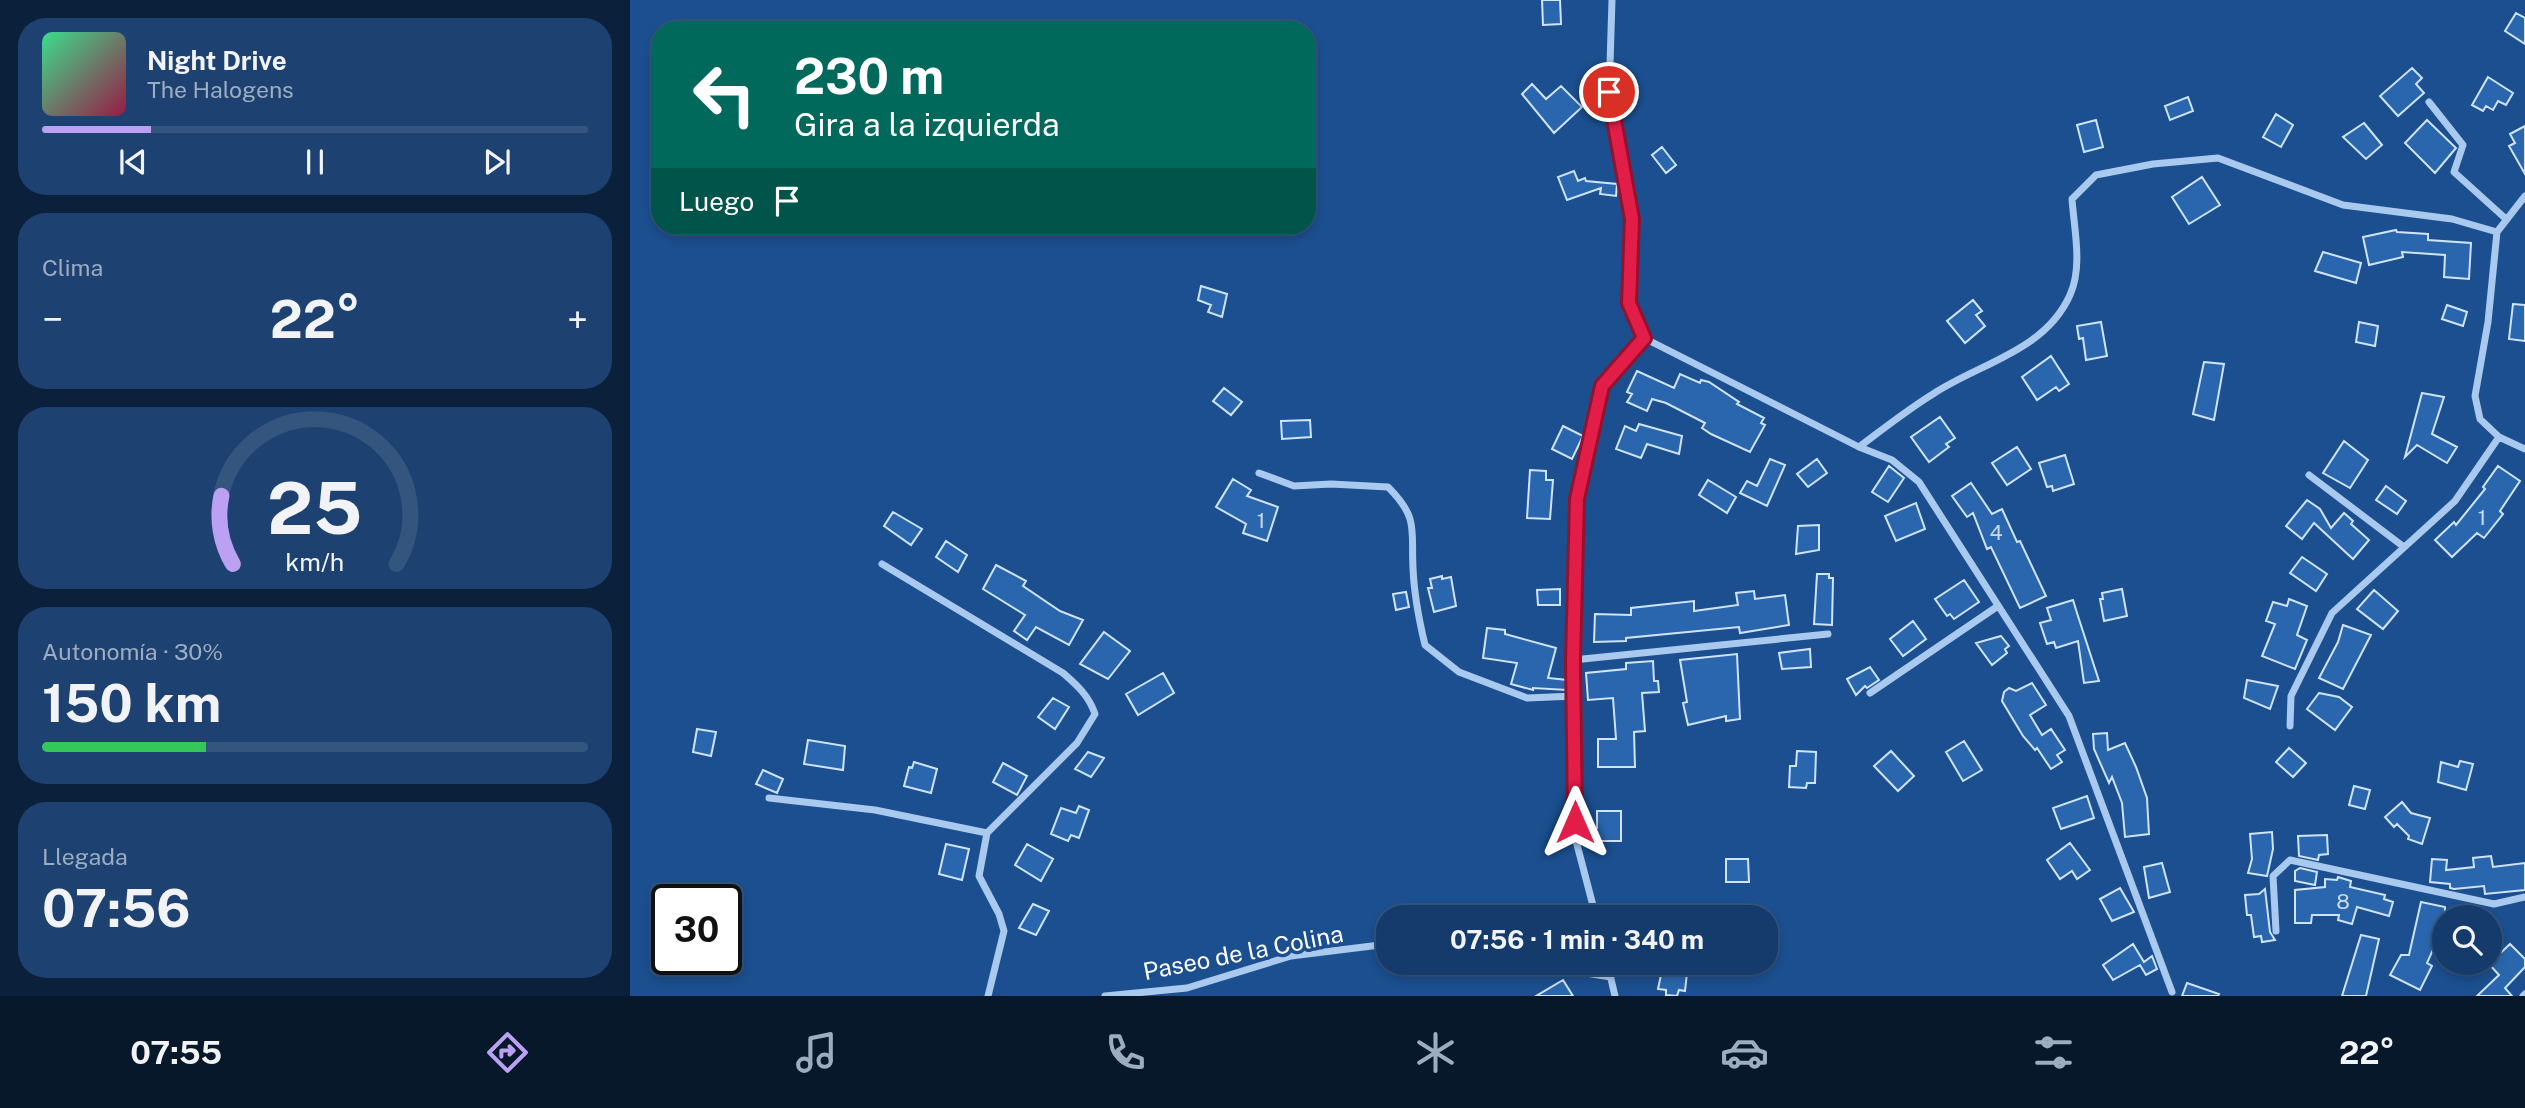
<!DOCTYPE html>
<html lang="es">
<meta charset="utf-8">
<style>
body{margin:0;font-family:"Public Sans",sans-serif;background:#1d4271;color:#f1f3f6;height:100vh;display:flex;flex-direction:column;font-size:26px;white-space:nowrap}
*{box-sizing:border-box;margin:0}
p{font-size:23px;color:#9dadc1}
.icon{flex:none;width:38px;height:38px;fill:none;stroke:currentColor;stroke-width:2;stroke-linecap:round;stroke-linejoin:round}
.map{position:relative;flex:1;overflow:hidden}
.side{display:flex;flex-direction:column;gap:18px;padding:18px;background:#0b203b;width:630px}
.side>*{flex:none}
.banner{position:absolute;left:21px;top:21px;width:665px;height:214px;border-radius:28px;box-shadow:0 4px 10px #0003,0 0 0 2px #33557e;background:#00695c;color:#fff;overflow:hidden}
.tools{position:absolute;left:1802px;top:905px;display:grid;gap:14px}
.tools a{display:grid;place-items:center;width:70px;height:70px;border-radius:50%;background:#143b6b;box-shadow:0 4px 10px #0003,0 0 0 2px #33557e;font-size:35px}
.speed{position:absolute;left:21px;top:884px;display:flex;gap:14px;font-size:35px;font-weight:700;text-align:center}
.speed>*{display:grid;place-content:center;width:91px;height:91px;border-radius:50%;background:#143b6b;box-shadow:0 4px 10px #0003,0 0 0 2px #33557e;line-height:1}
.speed .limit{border:4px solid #111;border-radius:10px;background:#fff;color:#111}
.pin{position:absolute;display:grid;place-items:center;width:60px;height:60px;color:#fff;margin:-30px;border:4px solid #fff;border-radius:50%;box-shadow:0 2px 7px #0007}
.me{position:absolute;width:77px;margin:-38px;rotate:0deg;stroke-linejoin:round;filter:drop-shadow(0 0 5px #0008)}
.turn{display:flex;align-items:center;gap:24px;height:147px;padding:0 28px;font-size:32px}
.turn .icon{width:91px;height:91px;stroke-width:2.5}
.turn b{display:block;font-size:49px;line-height:60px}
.then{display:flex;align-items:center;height:66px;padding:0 28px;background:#0003;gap:14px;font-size:26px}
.big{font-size:52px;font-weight:700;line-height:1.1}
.side .card{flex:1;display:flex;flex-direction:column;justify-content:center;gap:10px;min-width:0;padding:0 24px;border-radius:28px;background:#1d4271}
.side .dial{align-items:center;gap:0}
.dial svg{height:182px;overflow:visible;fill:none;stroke:#33557e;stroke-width:7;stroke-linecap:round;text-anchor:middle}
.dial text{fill:#f1f3f6;stroke:none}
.song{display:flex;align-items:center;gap:21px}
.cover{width:84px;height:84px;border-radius:10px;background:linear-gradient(135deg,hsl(150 70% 55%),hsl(340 70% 35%))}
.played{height:7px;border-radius:4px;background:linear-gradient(90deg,#bca0f2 20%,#33557e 20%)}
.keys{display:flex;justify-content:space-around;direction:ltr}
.heat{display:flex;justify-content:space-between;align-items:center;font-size:38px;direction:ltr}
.charge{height:10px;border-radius:5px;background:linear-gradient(90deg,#34c759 30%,#33557e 0)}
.trip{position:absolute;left:746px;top:905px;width:402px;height:70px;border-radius:28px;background:#143b6b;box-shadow:0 4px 10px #0003,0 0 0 2px #33557e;font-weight:700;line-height:70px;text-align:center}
.tabs{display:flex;height:112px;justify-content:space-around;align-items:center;background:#08182b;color:#9dadc1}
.tabs .icon{width:49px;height:49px}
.tabs .selected{color:#bca0f2}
.tabs b{font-size:32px;color:#f1f3f6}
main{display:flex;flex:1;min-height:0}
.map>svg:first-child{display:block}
.building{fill:#2a66ad;stroke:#cfe3fa;stroke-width:2}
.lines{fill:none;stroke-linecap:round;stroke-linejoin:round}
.street{stroke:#a9c9ee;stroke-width:7}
.route-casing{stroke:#92132f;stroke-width:18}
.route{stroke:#e11d48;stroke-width:12}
.labels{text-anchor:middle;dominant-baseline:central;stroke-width:7;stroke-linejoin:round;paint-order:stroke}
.number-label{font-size:21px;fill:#cad9ea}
.street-label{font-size:24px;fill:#fff;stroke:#1b4f8f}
</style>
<main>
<section class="side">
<div class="card">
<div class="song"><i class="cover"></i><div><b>Night Drive</b><p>The Halogens</p></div></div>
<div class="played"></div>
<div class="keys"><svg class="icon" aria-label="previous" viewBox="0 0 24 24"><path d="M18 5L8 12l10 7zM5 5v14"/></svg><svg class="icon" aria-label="pause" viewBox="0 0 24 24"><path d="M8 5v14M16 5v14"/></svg><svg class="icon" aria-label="next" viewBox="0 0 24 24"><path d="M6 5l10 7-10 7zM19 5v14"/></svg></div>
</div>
<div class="card"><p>Clima</p>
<div class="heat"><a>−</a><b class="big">22°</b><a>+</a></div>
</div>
<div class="card dial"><svg viewBox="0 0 100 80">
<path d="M14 69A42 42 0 1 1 86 69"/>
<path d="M14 69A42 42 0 0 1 9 39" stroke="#bca0f2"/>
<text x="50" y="56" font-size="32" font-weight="700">25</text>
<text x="50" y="72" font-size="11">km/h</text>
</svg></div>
<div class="card"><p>Autonomía · 30%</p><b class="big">150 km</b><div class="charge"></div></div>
<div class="card"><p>Llegada</p><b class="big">07:56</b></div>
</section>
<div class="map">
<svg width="1895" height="996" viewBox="0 0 1895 996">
<rect width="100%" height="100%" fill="#1b4f8f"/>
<path class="building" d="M 912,0 L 930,0 L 931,24 L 913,25 Z
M 1886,13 L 1895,18 L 1895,44 L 1875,31 Z
M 1782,68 L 1792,78 L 1786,84 L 1794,93 L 1768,116 L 1750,96 Z
M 1858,77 L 1883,93 L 1876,105 L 1868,101 L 1863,110 L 1856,106 L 1853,111 L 1842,105 Z
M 902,84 L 916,99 L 931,86 L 952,107 L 924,133 L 892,94 Z
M 1558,97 L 1563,111 L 1540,120 L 1535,106 Z
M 1646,114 L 1663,125 L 1651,147 L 1633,137 Z
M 1466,120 L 1473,147 L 1454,152 L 1447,125 Z
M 1797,120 L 1826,148 L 1805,173 L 1775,143 Z
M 1734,123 L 1752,145 L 1736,159 L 1713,137 Z
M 1895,126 L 1895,174 L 1879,146 L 1885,143 L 1880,134 Z
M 1032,147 L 1046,165 L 1036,173 L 1022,155 Z
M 944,171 L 948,181 L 955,178 L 956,181 L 987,184 L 986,196 L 970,194 L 971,188 L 937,200 L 928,177 Z
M 1572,177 L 1590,205 L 1559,224 L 1542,197 Z
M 1766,230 L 1767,232 L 1798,234 L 1798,240 L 1841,243 L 1839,279 L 1814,277 L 1815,255 L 1772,252 L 1773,257 L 1739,265 L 1733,237 Z
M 1693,252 L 1731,263 L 1726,283 L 1685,271 Z
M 571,286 L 597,294 L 592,317 L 578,312 L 581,305 L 568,300 Z
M 1343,300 L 1352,311 L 1346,315 L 1355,326 L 1335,343 L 1317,321 Z
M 1883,304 L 1895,305 L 1895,341 L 1879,339 Z
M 1817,305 L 1837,312 L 1833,326 L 1812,319 Z
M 1471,322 L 1477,356 L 1456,360 L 1453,338 L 1449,339 L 1447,326 Z
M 1729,322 L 1748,326 L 1745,346 L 1726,342 Z
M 1421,356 L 1439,384 L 1429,391 L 1426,387 L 1407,400 L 1392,377 Z
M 1574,362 L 1594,364 L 1584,420 L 1563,414 Z
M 1007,371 L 1044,388 L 1050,374 L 1070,383 L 1071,380 L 1079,382 L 1109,402 L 1107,404 L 1134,418 L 1131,423 L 1135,425 L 1120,452 L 1081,434 L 1072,428 L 1075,423 L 1036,403 L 1022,399 L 1017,411 L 997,402 L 1002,394 L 997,392 Z
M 594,388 L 612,402 L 601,415 L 583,401 Z
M 1792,393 L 1814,397 L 1802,434 L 1827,447 L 1817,463 L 1787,445 L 1775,457 Z
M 1310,417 L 1325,438 L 1316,444 L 1319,447 L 1299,462 L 1281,437 Z
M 680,420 L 681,437 L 652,439 L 651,421 Z
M 1009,424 L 1052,436 L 1049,454 L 1017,444 L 1011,458 L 986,449 L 995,426 L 1006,431 Z
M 933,426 L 953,436 L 942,459 L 922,449 Z
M 1714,441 L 1738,460 L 1720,488 L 1693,473 Z
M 1387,447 L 1401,469 L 1377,485 L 1362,463 Z
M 1435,455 L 1444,484 L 1423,491 L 1422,486 L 1417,487 L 1409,463 Z
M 1140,459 L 1155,465 L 1137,506 L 1110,493 L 1117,481 L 1127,486 Z
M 1187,459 L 1197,473 L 1178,487 L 1167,474 Z
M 1259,466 L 1274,478 L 1258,502 L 1242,492 Z
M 1868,466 L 1890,481 L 1870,511 L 1873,514 L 1854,538 L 1847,533 L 1822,557 L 1805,540 L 1824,522 L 1826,525 L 1855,489 L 1853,487 Z
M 900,470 L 916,471 L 916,480 L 923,480 L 920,519 L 897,518 Z
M 603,479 L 621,490 L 617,496 L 648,507 L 637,541 L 613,533 L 616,524 L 586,507 Z
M 1078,480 L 1106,497 L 1097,513 L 1069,495 Z
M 1341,483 L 1362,514 L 1372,509 L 1387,542 L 1390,541 L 1416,596 L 1390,608 L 1361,547 L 1357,549 L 1343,513 L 1337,517 L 1322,496 Z
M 1756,486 L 1776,501 L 1767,514 L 1746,500 Z
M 1677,500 L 1690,509 L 1701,528 L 1714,513 L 1723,521 L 1721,524 L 1739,540 L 1723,559 L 1684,523 L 1672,539 L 1656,526 Z
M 1286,503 L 1295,529 L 1266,541 L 1255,516 Z
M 263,512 L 292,529 L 281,545 L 254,526 Z
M 1189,525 L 1189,550 L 1166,554 L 1168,526 Z
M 316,541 L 337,555 L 328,572 L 306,557 Z
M 1672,557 L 1697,574 L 1686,591 L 1660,573 Z
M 366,565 L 396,581 L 393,586 L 430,611 L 453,620 L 439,645 L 406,627 L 397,640 L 384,631 L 395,615 L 353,589 Z
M 1187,574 L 1199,574 L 1199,578 L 1203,578 L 1202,625 L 1184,624 Z
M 812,576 L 812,579 L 821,577 L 826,606 L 804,612 L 798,588 L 802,588 L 800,579 Z
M 1334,580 L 1349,602 L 1324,619 L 1320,614 L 1317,616 L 1305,599 Z
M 930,589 L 930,605 L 908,605 L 907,590 Z
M 1492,589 L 1497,616 L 1474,621 L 1470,599 L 1473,599 L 1472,593 Z
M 1744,590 L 1768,611 L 1753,629 L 1727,609 Z
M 1124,591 L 1125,599 L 1155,595 L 1159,625 L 1110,633 L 1109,627 L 996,638 L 996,641 L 964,642 L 965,614 L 1001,615 L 1001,608 L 1064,601 L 1064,611 L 1108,605 L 1106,593 Z
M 776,592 L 779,607 L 766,610 L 763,594 Z
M 1659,599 L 1677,606 L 1667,635 L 1677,640 L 1665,669 L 1632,656 L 1645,624 L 1636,621 L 1643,602 L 1657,606 Z
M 1443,600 L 1447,613 L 1469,681 L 1454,683 L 1448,641 L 1426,648 L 1424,642 L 1417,644 L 1410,623 L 1421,620 L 1417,608 Z
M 1283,621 L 1296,639 L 1273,656 L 1260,639 Z
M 1713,625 L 1741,635 L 1713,689 L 1689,678 L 1708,642 Z
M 857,628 L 875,630 L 875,634 L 926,648 L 918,678 L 937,680 L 937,690 L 903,688 L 903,690 L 881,684 L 887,663 L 853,658 Z
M 474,632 L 500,651 L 478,679 L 450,664 Z
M 1371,636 L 1379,646 L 1375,649 L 1377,653 L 1362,665 L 1346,643 Z
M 1180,649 L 1181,667 L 1152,669 L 1149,653 Z
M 1107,654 L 1110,719 L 1096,721 L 1096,716 L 1058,725 L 1053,703 L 1057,702 L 1050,660 Z
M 1023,661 L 1024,681 L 1028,681 L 1029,692 L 1012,693 L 1015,731 L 1004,732 L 1005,767 L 968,767 L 968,739 L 986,739 L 983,698 L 958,700 L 956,673 L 996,669 L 996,663 Z
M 1240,667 L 1249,680 L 1237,688 L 1235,686 L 1226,695 L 1217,679 Z
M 533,673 L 544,693 L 508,715 L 496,694 Z
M 1617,680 L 1648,686 L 1640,709 L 1614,698 Z
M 1402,683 L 1416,705 L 1400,715 L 1412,735 L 1421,729 L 1435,750 L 1427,755 L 1432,762 L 1421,769 L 1407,748 L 1405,750 L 1393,736 L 1372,701 L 1374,692 L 1379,688 L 1386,691 Z
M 1689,693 L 1709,697 L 1722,707 L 1705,730 L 1677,709 Z
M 423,698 L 439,707 L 425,729 L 408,717 Z
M 67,729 L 86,732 L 81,756 L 63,752 Z
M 1477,733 L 1478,750 L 1495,743 L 1506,767 L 1517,798 L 1519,834 L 1495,837 L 1492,803 L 1482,777 L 1479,783 L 1464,749 L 1463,734 Z
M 178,740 L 215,746 L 213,770 L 174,764 Z
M 1334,741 L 1352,770 L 1333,781 L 1316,752 Z
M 1659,748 L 1676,763 L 1663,777 L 1646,762 Z
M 1167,751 L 1186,752 L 1185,783 L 1177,783 L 1176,788 L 1159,787 L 1160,766 L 1166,766 Z
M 1261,751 L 1284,776 L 1268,791 L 1244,766 Z
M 458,752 L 474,758 L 461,777 L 445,769 Z
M 1830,761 L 1843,764 L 1836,790 L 1808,782 L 1811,762 L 1828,767 Z
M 284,762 L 307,769 L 301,793 L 274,786 L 279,767 L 282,768 Z
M 373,763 L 397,776 L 387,795 L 363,782 Z
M 133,770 L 153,779 L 147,793 L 126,784 Z
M 1724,786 L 1740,790 L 1735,809 L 1719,805 Z
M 1457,796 L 1464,818 L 1431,829 L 1423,808 Z
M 1772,802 L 1781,813 L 1800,818 L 1792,844 L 1778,839 L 1779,836 L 1767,824 L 1764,827 L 1755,817 Z
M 449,806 L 459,810 L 449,838 L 441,835 L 438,841 L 421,834 L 431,808 L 446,813 Z
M 967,811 L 991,811 L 991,841 L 962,841 L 962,828 L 967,828 Z
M 1642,832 L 1643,849 L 1637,876 L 1618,873 L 1622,859 L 1620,834 Z
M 1697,835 L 1698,854 L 1689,855 L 1688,860 L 1669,856 L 1668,836 Z
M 1440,843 L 1460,870 L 1447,879 L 1442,871 L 1430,879 L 1417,860 Z
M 316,844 L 339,849 L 332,880 L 309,874 Z
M 397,844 L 423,859 L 411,881 L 385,865 Z
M 1861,856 L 1863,867 L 1895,863 L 1895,890 L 1855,894 L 1854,886 L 1824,889 L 1820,888 L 1820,884 L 1800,882 L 1802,859 L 1817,860 L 1816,870 L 1844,867 L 1843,858 Z
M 1096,859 L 1118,859 L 1119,882 L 1096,882 Z
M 1532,863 L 1540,892 L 1519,898 L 1514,867 Z
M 1670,868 L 1687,872 L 1685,885 L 1665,881 L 1665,871 Z
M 1708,877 L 1721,881 L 1720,887 L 1755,895 L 1754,899 L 1763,902 L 1759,916 L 1727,907 L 1722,924 L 1708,920 L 1709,915 L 1682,915 L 1681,923 L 1665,923 L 1665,890 L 1695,887 L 1695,879 L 1707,880 Z
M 1490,888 L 1504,912 L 1482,921 L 1470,899 Z
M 1635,889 L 1640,932 L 1645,940 L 1632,942 L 1631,936 L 1624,937 L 1621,915 L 1617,915 L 1615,895 L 1629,894 Z
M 1791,902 L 1815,907 L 1815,938 L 1809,936 L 1797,963 L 1802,966 L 1790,990 L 1760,975 L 1771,955 L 1779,955 Z
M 403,904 L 419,911 L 406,935 L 389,928 Z
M 1731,935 L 1749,939 L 1736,996 L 1712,996 Z
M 1503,944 L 1514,962 L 1522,956 L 1527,969 L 1516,975 L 1510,965 L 1483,980 L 1473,965 Z
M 1880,944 L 1895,959 L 1895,967 L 1875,988 L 1882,996 L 1847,996 L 1869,975 L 1859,964 Z
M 1032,970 L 1057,973 L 1055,991 L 1049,990 L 1047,996 L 1036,995 L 1036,990 L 1028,989 Z
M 933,980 L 943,996 L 906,996 Z
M 1557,983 L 1589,994 L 1588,996 L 1552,996 Z"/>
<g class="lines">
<path class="street" d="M 982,0 L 979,96 L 1002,219 L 999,303 L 1014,338 L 1229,447 L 1262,460 L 1289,482 L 1439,716 L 1542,992
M 1799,102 L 1833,145 L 1824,172 L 1876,219
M 1895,196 L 1867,232 L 1858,322 L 1845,396 L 1850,419 L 1869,437 L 1895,449
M 1229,447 C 1253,429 1277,410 1303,394 C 1350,363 1415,351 1440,295 C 1453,266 1444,229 1442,199 L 1466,175 L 1523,164 L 1588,158 L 1713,205 L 1822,219 L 1867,232
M 629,473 L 664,486 L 701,484 L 758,487 C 789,518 781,529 783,568 C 784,594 789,620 795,645 L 829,672 L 897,698 L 945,696
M 1679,475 L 1774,547
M 252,564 L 433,673 C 447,685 459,696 465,714 L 447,743 L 357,833 L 349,876 L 369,914 L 374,931 L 358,996
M 943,660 L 1198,634
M 1240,693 L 1368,606
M 1660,726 L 1661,696 L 1702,613 L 1825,501 L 1869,437
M 139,798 L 245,810 L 357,833
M 966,917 L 945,837 L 943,660 L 947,499 L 972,386 L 1014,338
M 1646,931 L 1643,876 L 1660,860 L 1864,904 L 1895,897
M 886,962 L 981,977
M 977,962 L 985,996
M 475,996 L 557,988 L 661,956 L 758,944
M 1893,996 L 1895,994"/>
</g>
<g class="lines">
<g class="route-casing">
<path id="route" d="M 945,822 L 943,660 L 947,499 L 972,386 L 1014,338 L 999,303 L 1002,219 L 979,92"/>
</g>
<use href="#route" class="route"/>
</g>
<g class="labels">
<g class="number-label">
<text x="1852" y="517">1</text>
<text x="631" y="520">1</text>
<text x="1366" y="532">4</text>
<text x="1713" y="901">8</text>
</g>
<g class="street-label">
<text transform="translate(613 952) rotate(-11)">Paseo de la Colina</text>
</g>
</g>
</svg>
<div class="tools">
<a><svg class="icon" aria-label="search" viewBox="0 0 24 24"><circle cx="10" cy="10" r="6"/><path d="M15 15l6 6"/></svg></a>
</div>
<div class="speed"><div class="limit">30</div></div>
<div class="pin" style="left:979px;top:92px;background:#d93025"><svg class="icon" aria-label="arrive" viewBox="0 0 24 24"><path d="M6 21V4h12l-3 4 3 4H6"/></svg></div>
<svg class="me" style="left:945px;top:822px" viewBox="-20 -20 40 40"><path d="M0-17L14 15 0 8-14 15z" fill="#e11d48" stroke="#fff" stroke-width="4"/></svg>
<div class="trip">07:56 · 1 min · 340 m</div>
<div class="banner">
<div class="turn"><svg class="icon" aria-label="left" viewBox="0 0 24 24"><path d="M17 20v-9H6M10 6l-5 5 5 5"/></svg><div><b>230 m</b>Gira a la izquierda</div></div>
<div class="then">Luego<svg class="icon" aria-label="arrive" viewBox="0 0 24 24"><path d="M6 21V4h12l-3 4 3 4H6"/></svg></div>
</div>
</div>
</main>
<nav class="tabs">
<b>07:55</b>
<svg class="icon selected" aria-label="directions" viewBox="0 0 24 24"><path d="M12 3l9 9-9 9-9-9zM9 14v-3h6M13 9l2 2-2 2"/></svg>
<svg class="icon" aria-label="music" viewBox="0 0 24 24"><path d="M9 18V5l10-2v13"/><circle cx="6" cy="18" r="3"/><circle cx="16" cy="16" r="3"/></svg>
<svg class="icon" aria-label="phone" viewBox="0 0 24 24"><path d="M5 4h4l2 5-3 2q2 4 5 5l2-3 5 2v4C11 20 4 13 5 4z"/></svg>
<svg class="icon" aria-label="climate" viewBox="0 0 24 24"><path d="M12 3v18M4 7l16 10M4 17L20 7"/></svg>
<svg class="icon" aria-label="car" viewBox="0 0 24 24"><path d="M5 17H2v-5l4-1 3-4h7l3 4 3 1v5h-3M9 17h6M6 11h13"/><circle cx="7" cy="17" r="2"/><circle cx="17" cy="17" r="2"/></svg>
<svg class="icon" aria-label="filters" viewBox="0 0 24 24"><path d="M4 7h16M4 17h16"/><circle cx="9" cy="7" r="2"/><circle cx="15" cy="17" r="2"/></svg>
<b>22°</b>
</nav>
